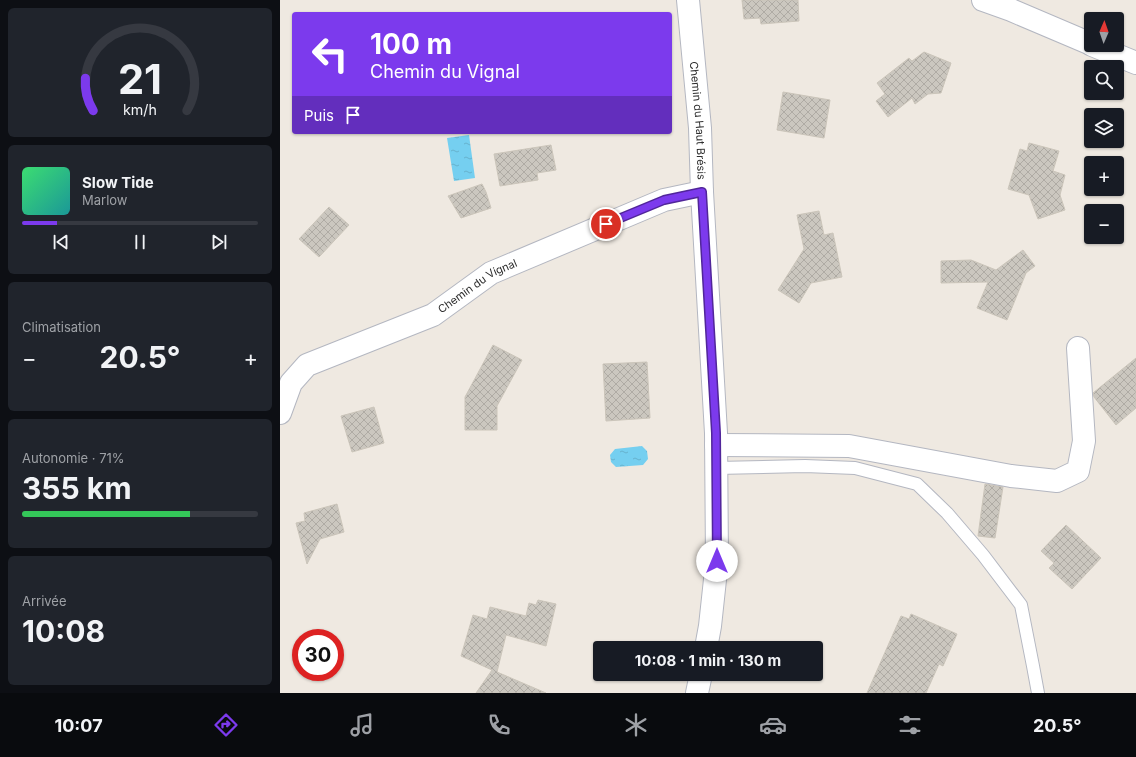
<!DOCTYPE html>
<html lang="fr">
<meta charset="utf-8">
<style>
body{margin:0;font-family:Inter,sans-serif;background:#20242c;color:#f1f3f6;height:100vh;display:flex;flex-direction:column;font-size:15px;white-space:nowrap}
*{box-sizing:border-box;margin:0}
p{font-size:13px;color:#9ea1a6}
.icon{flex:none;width:22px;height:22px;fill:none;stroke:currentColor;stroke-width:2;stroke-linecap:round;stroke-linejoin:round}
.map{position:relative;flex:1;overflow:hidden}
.details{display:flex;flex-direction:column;gap:8px;padding:8px;background:#0d0f14;width:280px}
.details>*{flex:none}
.hud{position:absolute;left:12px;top:12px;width:380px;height:122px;border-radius:4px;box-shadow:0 1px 3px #0004;background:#7c3aed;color:#fff;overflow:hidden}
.needle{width:26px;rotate:2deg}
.controls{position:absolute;left:804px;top:12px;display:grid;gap:8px}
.controls a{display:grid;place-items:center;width:40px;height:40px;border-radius:4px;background:#171b24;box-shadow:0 1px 3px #0004;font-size:20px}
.speed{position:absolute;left:12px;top:629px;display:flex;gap:8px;font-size:20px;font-weight:700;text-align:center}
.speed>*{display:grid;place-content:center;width:52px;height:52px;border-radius:50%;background:#171b24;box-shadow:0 1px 3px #0004;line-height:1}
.speed .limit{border:6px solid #d22;background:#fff;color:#111}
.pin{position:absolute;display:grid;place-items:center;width:34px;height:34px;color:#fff;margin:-17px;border:2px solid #fff;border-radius:50%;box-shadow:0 1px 4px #0007}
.me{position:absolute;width:44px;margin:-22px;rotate:0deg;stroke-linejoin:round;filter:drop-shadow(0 0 3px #0008)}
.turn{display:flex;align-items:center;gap:14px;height:84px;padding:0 12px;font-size:18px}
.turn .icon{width:52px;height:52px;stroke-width:2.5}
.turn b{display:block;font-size:28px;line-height:34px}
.then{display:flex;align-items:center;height:38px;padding:0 12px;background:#0003;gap:8px;font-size:15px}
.big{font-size:30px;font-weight:700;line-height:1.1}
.details .card{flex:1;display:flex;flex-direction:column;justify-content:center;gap:6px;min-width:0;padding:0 14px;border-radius:6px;background:#20242c}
.details .dial{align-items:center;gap:0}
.dial svg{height:104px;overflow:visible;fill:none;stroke:#363941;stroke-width:7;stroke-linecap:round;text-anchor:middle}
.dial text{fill:#f1f3f6;stroke:none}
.song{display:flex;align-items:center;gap:12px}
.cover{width:48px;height:48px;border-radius:6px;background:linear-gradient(135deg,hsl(140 70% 55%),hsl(180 70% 35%))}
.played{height:4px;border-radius:2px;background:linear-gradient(90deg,#7c3aed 15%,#363941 15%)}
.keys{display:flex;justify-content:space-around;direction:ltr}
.heat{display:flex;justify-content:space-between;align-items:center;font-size:22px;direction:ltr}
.charge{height:6px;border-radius:3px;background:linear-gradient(90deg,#34c759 71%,#363941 0)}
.trip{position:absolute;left:313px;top:641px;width:230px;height:40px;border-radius:4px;background:#171b24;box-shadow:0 1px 3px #0004;font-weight:700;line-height:40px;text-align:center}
.tabs{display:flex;height:64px;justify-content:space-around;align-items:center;background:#090b0e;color:#9ea1a6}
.tabs .icon{width:28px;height:28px}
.tabs .active{color:#7c3aed}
.tabs b{font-size:18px;color:#f1f3f6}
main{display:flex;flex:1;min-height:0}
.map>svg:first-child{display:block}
.water{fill:url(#water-ripples)}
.building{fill:url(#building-cross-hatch);stroke:#cbc5ba}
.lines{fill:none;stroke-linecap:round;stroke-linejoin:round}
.lane-casing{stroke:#b4b7c1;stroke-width:14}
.street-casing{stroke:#b4b7c1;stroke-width:24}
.lane{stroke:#fff;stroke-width:12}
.street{stroke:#fff;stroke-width:22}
.route-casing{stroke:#51269a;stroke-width:10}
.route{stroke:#7c3aed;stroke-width:7}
.labels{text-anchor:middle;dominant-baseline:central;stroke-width:4;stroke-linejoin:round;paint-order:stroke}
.street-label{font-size:11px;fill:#2e2e2e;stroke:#fff}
</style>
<main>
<section class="details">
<div class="card dial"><svg viewBox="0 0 100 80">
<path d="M14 69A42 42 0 1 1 86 69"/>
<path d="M14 69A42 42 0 0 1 8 44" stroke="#7c3aed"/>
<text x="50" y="56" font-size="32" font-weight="700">21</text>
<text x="50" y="72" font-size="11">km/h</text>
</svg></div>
<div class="card">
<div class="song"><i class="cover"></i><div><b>Slow Tide</b><p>Marlow</p></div></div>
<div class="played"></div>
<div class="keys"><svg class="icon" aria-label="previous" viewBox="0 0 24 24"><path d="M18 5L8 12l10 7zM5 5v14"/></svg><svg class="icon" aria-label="pause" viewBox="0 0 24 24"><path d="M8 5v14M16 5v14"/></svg><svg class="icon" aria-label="next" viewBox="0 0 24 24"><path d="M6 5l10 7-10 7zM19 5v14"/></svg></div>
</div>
<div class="card"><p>Climatisation</p>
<div class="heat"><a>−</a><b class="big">20.5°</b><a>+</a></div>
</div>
<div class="card"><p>Autonomie · 71%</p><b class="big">355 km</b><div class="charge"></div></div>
<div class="card"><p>Arrivée</p><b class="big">10:08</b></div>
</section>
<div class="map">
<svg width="856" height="693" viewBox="0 0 856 693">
<defs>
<pattern id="water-ripples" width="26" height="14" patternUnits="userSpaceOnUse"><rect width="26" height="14" fill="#75cff0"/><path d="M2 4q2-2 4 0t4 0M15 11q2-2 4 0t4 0" fill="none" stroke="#66b2ce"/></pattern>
<pattern id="building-cross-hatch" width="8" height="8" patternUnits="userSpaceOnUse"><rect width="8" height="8" fill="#cbc7bf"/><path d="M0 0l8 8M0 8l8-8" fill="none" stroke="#afaba4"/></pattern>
</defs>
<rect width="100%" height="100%" fill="#efe9e1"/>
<path class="water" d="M 189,135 L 195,178 L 174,181 L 167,138 Z
M 362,446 L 367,451 L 368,459 L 363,465 L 336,467 L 331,462 L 330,455 L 335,449 Z"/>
<path class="building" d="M 462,0 L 518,0 L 519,21 L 481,24 L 480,18 L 464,19 Z
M 644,52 L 671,63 L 661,93 L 648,94 L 635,104 L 632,98 L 608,117 L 596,101 L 605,94 L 597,83 L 629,58 L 632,61 Z
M 503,92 L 550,100 L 544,138 L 497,130 Z
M 749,143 L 779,151 L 773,171 L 785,175 L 780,195 L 785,210 L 758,219 L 749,195 L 728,189 L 740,149 L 747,151 Z
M 271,145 L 276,170 L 257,173 L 258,180 L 220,186 L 214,154 Z
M 202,184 L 206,192 L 211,208 L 181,218 L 168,196 Z
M 49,207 L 69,225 L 39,257 L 19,239 Z
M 539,211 L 544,235 L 553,233 L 562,277 L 531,283 L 519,303 L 498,290 L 524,249 L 517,215 Z
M 743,250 L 755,266 L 746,273 L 727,320 L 697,308 L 708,282 L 661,283 L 661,261 L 691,260 L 716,270 Z
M 213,345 L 242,360 L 217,406 L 217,430 L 185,430 L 185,397 Z
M 856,358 L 856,408 L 836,425 L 814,397 L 813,393 Z
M 367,362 L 370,418 L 326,421 L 323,364 Z
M 94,407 L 104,443 L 72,452 L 61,416 Z
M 705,484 L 723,487 L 715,538 L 698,536 Z
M 57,504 L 64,532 L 40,539 L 27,564 L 16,523 L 25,521 L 24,513 Z
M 786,525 L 821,558 L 792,589 L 769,568 L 774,563 L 761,551 Z
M 258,600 L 276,604 L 266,646 L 226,635 L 217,672 L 266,693 L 196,693 L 212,670 L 181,656 L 193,615 L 207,619 L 210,607 L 246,616 L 249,603 L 256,605 Z
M 631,614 L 677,634 L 663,666 L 659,664 L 646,693 L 587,693 L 621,616 L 629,619 Z"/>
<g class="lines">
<g class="lane-casing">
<path id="lane" d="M 436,468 L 525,466 L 575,468 L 637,484 L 667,513 L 703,555 L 741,605 L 753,666 L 758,693"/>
</g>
<g class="street-casing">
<g id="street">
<path id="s1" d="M 408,0 L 420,128 L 422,192 L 436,433 L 437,561 L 430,626 L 426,648"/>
<path d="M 703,0 L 731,10 L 811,44"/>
<path d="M 812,45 L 856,63"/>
<path id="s2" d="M 0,413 L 11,383 L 27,365 L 153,315 L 211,273 L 384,200 L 422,192"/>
<path d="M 436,445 L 569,446 L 731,476 L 777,481 L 798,471 L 804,441 L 798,348"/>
<path d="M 417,693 L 421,674"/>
</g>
</g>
<use href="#lane" class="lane"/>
<use href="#street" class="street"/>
</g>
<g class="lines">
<g class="route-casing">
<path id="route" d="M 326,224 L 384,200 L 422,192 L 436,433 L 437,561"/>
</g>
<use href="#route" class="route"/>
</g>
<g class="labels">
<g class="street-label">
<text stroke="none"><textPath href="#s1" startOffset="121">Chemin du Haut Brésis</textPath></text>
<text stroke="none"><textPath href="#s2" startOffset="245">Chemin du Vignal</textPath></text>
</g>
</g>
</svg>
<div class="controls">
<a><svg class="needle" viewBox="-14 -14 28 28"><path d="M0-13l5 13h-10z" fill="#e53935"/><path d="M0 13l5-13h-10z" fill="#9ea1a6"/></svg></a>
<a><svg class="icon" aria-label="search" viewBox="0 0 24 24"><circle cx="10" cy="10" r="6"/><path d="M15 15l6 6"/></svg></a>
<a><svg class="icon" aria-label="layers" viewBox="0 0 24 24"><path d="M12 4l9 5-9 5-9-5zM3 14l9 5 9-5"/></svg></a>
<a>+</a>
<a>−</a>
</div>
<div class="speed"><div class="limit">30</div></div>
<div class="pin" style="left:326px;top:224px;background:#d93025"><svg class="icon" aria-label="arrive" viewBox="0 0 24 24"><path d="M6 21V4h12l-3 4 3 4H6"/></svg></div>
<svg class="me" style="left:437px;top:561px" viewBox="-20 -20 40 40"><circle r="19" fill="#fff"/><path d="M0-13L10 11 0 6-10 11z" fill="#7c3aed"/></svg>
<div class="trip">10:08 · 1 min · 130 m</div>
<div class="hud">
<div class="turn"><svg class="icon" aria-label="left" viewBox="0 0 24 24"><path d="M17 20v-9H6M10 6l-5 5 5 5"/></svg><div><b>100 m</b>Chemin du Vignal</div></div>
<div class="then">Puis<svg class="icon" aria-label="arrive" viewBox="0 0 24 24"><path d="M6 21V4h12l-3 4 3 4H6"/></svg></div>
</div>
</div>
</main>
<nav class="tabs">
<b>10:07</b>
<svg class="icon active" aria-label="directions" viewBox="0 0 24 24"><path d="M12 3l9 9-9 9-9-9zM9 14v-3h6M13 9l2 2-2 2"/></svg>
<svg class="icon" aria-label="music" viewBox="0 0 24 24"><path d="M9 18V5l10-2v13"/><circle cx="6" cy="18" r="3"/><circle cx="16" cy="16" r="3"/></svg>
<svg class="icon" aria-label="phone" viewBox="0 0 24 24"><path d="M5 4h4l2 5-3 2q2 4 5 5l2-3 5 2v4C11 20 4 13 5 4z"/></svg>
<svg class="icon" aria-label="climate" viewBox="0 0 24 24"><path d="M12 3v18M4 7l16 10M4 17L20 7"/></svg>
<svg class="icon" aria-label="car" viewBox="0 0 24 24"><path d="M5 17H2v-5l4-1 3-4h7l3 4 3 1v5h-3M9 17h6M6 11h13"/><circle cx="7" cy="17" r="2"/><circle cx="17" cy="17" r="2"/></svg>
<svg class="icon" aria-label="filters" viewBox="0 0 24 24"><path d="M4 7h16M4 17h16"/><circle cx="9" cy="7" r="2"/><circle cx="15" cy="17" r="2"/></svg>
<b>20.5°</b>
</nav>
